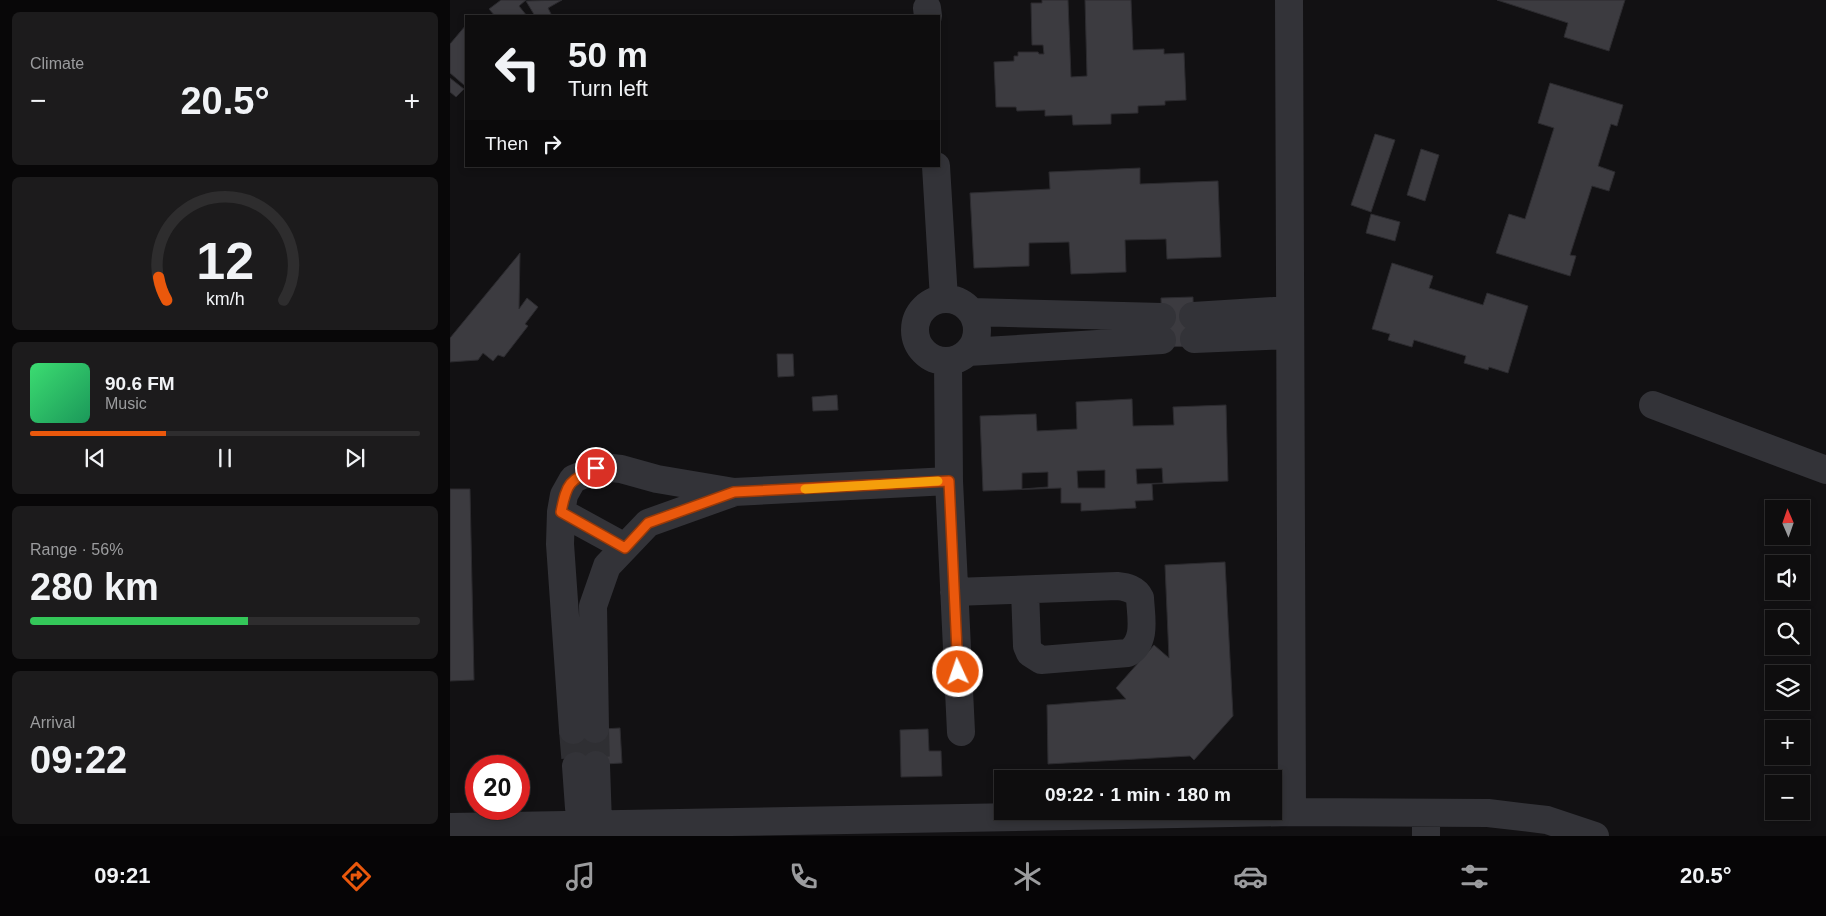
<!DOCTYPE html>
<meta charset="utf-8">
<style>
body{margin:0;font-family:Arial,sans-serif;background:#1c1b1c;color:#f1f3f6;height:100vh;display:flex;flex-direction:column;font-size:19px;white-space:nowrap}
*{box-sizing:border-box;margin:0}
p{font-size:16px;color:#9b9c9e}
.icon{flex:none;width:28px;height:28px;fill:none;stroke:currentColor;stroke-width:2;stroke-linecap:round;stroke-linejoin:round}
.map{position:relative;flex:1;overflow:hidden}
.side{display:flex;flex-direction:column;gap:12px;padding:12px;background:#080708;width:450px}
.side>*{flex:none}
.hud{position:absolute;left:15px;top:15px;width:475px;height:152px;border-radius:0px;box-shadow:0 2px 8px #0003,0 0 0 1px #2e2d2e;background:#0e0d0e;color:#f1f3f6;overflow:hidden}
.needle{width:32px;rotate:358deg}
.buttons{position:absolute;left:1315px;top:500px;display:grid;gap:10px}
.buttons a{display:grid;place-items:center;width:45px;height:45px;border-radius:0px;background:#0e0d0e;box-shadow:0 2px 8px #0003,0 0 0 1px #2e2d2e;font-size:25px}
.speed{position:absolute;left:15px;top:755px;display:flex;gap:10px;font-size:25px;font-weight:700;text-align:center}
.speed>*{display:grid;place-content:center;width:65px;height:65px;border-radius:50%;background:#0e0d0e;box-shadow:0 2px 8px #0003,0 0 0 1px #2e2d2e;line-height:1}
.speed .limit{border:8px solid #d22;background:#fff;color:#111}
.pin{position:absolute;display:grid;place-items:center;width:42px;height:42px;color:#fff;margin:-21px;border:2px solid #fff;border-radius:50%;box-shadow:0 1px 5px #0007}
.me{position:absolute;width:55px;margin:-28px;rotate:357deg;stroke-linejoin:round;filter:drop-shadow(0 0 4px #0008)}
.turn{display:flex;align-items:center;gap:18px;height:105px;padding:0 20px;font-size:22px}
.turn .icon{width:65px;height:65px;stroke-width:2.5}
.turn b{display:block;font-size:35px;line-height:42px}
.then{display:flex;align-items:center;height:48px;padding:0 20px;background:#0003;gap:10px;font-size:19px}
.big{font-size:38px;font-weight:700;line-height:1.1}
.side .card{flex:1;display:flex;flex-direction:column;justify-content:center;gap:8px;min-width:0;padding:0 18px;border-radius:8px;background:#1c1b1c}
.side .dial{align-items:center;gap:0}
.dial svg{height:130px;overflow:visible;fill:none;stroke:#2e2d2e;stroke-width:7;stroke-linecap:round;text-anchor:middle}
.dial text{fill:#f1f3f6;stroke:none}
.song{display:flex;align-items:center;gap:15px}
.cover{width:60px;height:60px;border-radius:8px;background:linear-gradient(135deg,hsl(140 70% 55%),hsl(150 70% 35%))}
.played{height:5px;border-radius:2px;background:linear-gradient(90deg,#ea580c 35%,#2e2d2e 35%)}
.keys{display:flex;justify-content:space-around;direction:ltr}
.heat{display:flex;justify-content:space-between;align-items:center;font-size:28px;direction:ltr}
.charge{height:8px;border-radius:4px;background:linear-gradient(90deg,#34c759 56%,#2e2d2e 0)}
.trip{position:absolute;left:544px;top:770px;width:288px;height:50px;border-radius:0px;background:#0e0d0e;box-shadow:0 2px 8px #0003,0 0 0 1px #2e2d2e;font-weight:700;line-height:50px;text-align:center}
.tabs{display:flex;height:80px;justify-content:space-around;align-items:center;background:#060506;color:#9b9c9e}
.tabs .icon{width:35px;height:35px}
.tabs .current{color:#ea580c}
.tabs b{font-size:22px;color:#f1f3f6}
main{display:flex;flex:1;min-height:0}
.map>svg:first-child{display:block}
.building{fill:#3c3b40;stroke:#2c2b2f;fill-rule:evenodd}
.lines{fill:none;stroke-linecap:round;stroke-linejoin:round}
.minor-tunnel{stroke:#2f2f33;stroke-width:28;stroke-dasharray:28 14;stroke-linecap:butt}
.minor{stroke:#333338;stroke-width:28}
.route-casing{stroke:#983908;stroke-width:12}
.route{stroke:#ea580c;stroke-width:9}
.slow{stroke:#f59e0b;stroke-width:9}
</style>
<main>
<section class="side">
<div class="card"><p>Climate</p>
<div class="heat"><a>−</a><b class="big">20.5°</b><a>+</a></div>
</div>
<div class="card dial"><svg viewBox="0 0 100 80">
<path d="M14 69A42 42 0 1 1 86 69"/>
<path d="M14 69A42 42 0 0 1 9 55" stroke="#ea580c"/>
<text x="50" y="56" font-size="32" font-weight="700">12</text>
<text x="50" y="72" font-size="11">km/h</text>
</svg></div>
<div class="card">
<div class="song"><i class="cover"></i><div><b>90.6 FM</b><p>Music</p></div></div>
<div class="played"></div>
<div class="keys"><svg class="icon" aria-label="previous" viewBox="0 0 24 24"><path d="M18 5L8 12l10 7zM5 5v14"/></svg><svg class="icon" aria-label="pause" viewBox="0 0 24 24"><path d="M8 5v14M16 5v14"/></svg><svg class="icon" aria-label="next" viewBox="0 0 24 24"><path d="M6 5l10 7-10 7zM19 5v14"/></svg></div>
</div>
<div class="card"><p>Range · 56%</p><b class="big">280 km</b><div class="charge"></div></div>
<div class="card"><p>Arrival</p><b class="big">09:22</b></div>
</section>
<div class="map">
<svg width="1376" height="836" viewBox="0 0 1376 836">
<rect width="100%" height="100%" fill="#121113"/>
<path class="building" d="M 51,0 L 76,0 L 69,6 L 77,16 L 45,16 L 39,9 Z
M 112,0 L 98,8 L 101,14 L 96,16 L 85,16 L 76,1 Z
M 592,0 L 618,0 L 621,77 L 637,76 L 635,0 L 681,0 L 683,50 L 714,49 L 714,54 L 734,53 L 736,100 L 715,101 L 715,105 L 688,106 L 688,113 L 661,114 L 661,124 L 623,125 L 622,115 L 595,116 L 595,110 L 567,111 L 566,107 L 546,107 L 544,62 L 564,61 L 564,56 L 568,56 L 568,52 L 588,52 L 589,54 L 594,54 L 593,45 L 582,45 L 581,3 L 592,3 Z
M 1047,0 L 1175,0 L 1159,51 L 1114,37 L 1118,23 Z
M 16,25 L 16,82 L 14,85 L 0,73 L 0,44 Z
M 0,78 L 14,89 L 6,97 L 0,92 Z
M 1100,83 L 1173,105 L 1167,126 L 1161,124 L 1148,166 L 1165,172 L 1159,191 L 1142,186 L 1120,255 L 1126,256 L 1120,276 L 1046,253 L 1059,214 L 1075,219 L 1104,128 L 1088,123 Z
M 925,134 L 945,140 L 921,212 L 901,205 Z
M 971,149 L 989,155 L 975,201 L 957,195 Z
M 690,168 L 690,184 L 768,181 L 771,257 L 717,259 L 716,239 L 675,240 L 676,272 L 621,274 L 619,242 L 579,243 L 579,266 L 524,268 L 520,193 L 600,189 L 599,172 Z
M 921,214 L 950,222 L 945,241 L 916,233 Z
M 70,253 L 69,309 L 77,298 L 88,307 L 75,324 L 78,326 L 54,357 L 48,355 L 43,361 L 33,353 L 28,360 L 0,362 L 0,338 Z
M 942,263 L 983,276 L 979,288 L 1033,305 L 1037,293 L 1078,306 L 1058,373 L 1039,367 L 1038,370 L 1014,363 L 1016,356 L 964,340 L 962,347 L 938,340 L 940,334 L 922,329 Z
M 743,297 L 744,346 L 712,347 L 711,298 Z
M 327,354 L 343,354 L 344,376 L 328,377 Z
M 387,395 L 388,410 L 363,411 L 362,397 Z
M 682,399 L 683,426 L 724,425 L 723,407 L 776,405 L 778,481 L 702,484 L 703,500 L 685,501 L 686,508 L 631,511 L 631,503 L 611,503 L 611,488 L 533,491 L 530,416 L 586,414 L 587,431 L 627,429 L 626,402 ZM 712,468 L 713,483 L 687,484 L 686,469 ZM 655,470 L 655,488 L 628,488 L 627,471 ZM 598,472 L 598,487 L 572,489 L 572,473 Z
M 0,489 L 20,489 L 24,680 L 0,681 Z
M 775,562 L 783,716 L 744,760 L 740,756 L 598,764 L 597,705 L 676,699 L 666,688 L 704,645 L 719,658 L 715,565 Z
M 170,728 L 172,763 L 121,766 L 119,731 Z
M 478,729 L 479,751 L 491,751 L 492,776 L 451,777 L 450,730 Z"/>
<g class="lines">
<path class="minor-tunnel" d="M 145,729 L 146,765
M 123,730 L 126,766"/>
<path class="minor" d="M 839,0 L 842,812
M 477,8 L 478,16
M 486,166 L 494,299
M465 330a31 31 0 1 1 62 0a31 31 0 1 1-62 0Z
M 522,312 L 712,317
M 743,316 L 840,310
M 744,339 L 840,335
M 518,352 L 712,340
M 498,361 L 499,481
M 1203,405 L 1376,470
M 111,512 L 175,547
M 504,592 L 667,586 C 677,587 686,589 690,598 C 691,617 697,642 678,653 L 591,660 L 580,653 L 577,646 L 575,590
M 145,729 L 143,606 L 157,566 L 198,523 L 282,493
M 123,730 L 110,544 L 111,512 L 114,495 L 123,479 L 152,467 L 171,469 L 207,479 L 284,492 L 499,481 L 511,732
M 146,765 L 148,824
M 126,766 L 129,808
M 976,813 L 976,836
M 0,827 L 842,812 L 1038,813 L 1097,820 L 1145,836"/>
</g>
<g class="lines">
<g class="route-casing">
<path id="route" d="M 146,468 C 119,481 117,482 111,512 L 175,548 L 198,523 L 284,492 L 499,481 L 508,672"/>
</g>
<use href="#route" class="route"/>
<path class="slow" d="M 355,489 L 488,481"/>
</g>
</svg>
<div class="buttons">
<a><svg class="needle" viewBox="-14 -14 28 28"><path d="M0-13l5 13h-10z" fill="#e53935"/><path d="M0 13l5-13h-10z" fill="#9b9c9e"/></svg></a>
<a><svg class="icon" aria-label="sound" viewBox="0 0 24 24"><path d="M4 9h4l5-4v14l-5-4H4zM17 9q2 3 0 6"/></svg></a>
<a><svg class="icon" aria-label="search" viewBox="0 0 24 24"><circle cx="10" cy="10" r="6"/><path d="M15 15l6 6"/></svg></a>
<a><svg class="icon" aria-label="layers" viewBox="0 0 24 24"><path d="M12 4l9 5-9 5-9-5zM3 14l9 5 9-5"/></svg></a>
<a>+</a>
<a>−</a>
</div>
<div class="speed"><div class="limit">20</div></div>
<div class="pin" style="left:146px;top:468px;background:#d93025"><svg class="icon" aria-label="arrive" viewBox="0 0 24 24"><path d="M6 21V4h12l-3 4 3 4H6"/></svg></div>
<svg class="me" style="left:508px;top:672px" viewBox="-20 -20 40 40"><circle r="17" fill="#ea580c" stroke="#fff" stroke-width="3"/><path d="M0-11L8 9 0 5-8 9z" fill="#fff"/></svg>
<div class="trip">09:22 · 1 min · 180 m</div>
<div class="hud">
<div class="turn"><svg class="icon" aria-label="left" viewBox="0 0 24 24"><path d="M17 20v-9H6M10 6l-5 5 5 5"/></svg><div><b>50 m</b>Turn left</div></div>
<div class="then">Then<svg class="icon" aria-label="right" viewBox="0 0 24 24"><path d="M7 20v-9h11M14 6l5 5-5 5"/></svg></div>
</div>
</div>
</main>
<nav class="tabs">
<b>09:21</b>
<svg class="icon current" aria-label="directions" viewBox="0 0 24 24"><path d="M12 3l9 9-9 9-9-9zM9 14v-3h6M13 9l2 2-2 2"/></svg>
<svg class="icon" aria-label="music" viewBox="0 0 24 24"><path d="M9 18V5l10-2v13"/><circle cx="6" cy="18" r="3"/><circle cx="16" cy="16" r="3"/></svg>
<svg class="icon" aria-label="phone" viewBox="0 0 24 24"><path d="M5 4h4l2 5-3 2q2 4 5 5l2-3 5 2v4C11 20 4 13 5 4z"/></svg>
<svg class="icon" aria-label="climate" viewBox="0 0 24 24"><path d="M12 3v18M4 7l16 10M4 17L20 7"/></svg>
<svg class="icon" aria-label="car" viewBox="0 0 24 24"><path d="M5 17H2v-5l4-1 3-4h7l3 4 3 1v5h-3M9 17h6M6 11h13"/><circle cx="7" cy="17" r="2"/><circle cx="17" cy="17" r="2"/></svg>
<svg class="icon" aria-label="filters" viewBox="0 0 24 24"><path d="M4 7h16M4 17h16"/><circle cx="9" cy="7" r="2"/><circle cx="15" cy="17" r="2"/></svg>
<b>20.5°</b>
</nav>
